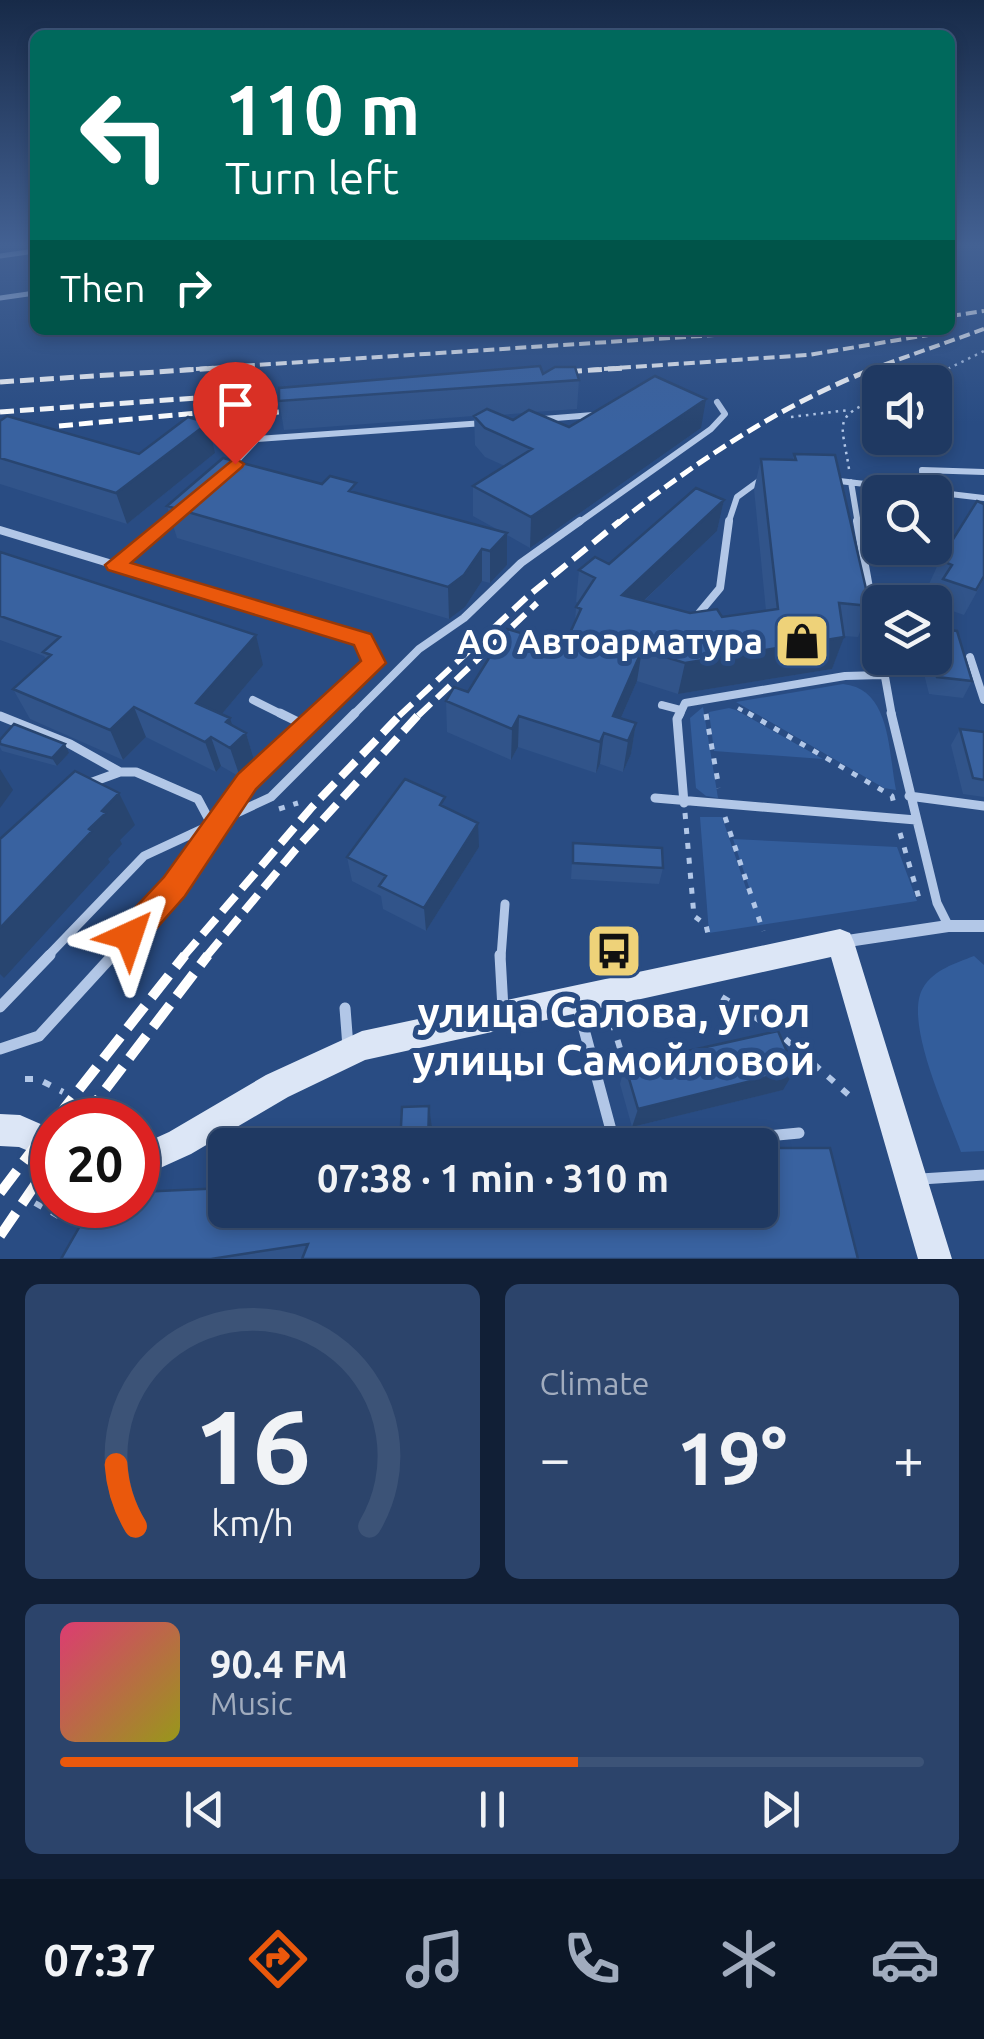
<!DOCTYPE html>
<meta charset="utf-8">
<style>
body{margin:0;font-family:Ubuntu,sans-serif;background:#2c446b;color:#f1f3f6;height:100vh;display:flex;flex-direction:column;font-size:38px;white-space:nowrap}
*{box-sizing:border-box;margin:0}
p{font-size:32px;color:#a1acbe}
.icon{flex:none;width:55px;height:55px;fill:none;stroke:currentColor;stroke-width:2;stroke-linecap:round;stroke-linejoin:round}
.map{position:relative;height:1259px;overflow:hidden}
.drawer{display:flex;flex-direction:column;gap:25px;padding:25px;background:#111f36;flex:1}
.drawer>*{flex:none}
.hud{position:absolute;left:30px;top:30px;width:925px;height:305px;border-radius:15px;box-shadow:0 5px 15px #0003,0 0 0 2px #3c5377;background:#00695c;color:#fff;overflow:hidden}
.fabs{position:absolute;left:862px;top:365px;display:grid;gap:20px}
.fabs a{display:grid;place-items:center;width:90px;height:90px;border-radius:15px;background:#1f3962;box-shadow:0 5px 15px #0003,0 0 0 2px #3c5377;font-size:50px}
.speed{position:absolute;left:30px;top:1098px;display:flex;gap:20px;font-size:50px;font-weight:700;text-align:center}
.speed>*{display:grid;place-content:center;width:130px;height:130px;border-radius:50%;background:#1f3962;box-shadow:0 5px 15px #0003,0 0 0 2px #3c5377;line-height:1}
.speed .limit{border:15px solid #d22;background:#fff;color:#111}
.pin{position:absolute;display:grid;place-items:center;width:85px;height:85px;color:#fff;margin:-102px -42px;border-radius:50% 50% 50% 0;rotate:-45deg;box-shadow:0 0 10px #0007}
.pin .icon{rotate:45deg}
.me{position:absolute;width:110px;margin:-55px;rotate:42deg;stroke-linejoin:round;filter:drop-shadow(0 0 8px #0008)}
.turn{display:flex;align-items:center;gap:35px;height:210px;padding:0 30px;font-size:45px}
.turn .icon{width:130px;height:130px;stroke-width:2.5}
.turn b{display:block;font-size:70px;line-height:85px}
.then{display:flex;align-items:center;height:95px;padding:0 30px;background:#0003;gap:20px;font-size:38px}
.big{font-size:75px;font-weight:700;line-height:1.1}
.drawer .card{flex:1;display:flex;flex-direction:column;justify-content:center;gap:15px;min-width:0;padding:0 35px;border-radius:15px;background:#2c446b}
.drawer .dial{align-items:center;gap:0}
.dial svg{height:260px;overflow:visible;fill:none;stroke:#3c5377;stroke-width:7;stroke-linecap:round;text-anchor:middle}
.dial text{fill:#f1f3f6;stroke:none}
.song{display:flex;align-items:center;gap:30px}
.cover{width:120px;height:120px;border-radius:15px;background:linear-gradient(135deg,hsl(340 70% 55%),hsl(60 70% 35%))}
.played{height:10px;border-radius:5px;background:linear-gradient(90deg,#ea580c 60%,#3c5377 60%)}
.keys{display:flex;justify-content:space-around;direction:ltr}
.heat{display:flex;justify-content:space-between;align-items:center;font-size:55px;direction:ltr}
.drawer .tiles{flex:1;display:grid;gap:25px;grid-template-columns:1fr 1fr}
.card:last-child{grid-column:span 2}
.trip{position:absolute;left:208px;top:1128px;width:570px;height:100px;border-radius:15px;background:#1f3962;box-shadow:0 5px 15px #0003,0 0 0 2px #3c5377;font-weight:700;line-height:100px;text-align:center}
.menu{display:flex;height:160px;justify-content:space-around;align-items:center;background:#0c1727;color:#a1acbe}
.menu .icon{width:70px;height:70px}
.menu .current{color:#ea580c}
.menu b{font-size:45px;color:#f1f3f6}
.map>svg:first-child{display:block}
.green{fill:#335d9b}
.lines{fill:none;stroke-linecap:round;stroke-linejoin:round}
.path-far3{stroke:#b2c7e7;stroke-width:2.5;stroke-dasharray:2.5 5;stroke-linecap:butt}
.path-far2{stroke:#b2c7e7;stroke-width:4;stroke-dasharray:5 8;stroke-linecap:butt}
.path-far1{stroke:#b2c7e7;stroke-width:5;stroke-dasharray:6 9;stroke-linecap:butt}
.path{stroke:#b2c7e7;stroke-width:6;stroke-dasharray:8 11;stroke-linecap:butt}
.lane-far4{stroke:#b2c7e7;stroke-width:5}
.lane-far3{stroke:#b2c7e7;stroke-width:6}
.lane-far2{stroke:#b2c7e7;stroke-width:8}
.lane-far1{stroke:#b2c7e7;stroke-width:9}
.lane{stroke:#b2c7e7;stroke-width:11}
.street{stroke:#b2c7e7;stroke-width:12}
.secondary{fill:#dce6f6;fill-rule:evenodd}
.rail-far4{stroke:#fff;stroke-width:4;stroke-dasharray:11 5;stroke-linecap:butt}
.rail-far3{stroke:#fff;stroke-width:5;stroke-dasharray:14 6;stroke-linecap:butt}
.rail-far2{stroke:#fff;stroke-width:6;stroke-dasharray:18 8;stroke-linecap:butt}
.rail-far1{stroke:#fff;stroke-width:8;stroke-dasharray:21 9;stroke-linecap:butt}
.rail{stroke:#fff;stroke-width:10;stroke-dasharray:28 11;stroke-linecap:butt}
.wall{fill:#31548a;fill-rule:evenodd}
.shaded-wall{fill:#284570}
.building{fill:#3962a0;stroke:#284570;stroke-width:2.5}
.route{fill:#ea580c;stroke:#983908;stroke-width:2.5}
.labels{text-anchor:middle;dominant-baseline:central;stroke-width:10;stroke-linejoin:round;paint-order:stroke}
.poi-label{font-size:35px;font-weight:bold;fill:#fff;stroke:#294c83;text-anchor:end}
.near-poi-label{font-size:42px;font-weight:bold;fill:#fff;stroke:#294c83}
</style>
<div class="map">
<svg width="984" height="1259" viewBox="0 0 984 1259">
<rect width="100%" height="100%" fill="#294c83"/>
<path class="green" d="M 843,684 C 891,689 888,750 896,790 L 884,788 L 736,702 Z
M 703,707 L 718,798 L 706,796 L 696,788 L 690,718 Z
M 729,708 L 736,710 L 823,759 L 714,751 L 709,712 Z
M 700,817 L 722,817 L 748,894 L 751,893 L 733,839 L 897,847 L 917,901 L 709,933 Z
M 974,956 L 984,965 L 984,1151 L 961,1152 C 948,1115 903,1022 923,988 C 933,970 956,963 974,956 Z"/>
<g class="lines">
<path class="path-far3" d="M 921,382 L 984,351
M 791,417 L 849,410
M 849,469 C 842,422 831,417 880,398"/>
<path class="path-far2" d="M 738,708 L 752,716"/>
<path class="path-far1" d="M 748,713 L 892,796 L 894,804
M 706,714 L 719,788
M 279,809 L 298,803
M 685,813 L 694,916 L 706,925 L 709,938
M 725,817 L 763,931
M 900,833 L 921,905"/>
<path class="path" d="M 722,997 L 774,1029 L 850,1096
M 612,1022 L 626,1068
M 25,1079 L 38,1079 L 63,1092
M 35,1203 L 62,1218"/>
<path class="lane-far4" d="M 0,256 L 35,251
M 0,298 L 35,293"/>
<path class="lane-far3" d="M 543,419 L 593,415
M 231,467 L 257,439 L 484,423
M 831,480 L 984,498
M 851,482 L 858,524
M 923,488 L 922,470 L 984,472
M 164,524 L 178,512
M 577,524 L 711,429 L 725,414 L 717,402
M 728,524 L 737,497 L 763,478"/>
<path class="lane-far2" d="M 857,521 L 892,716
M 0,530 L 363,640 L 374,663 L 317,716
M 115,565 L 167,521
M 695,618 L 720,588 L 729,521
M 970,657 L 984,700
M 253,700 L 285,716
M 662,705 L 681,710
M 352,716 L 419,649 L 464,618 L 521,563 L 580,521
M 679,716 L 685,703 L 845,676 L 882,675"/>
<path class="lane-far1" d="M 280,713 L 306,726
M 680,713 L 677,719 L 684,803
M 891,713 L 937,903 L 948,925
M 0,716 L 70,744 L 120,772
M 87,784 L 120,772 L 136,772 L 198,799 L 213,827
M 909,796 L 984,806
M 655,798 L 916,820
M 47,957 L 144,856 L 271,797 L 355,713
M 110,957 L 174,887 L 247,781 L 320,713
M 501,957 L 505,904"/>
<path class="lane" d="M 500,955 L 503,1009
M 577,1003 L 615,1145
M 0,1007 L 50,955
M 345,1008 L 348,1047
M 0,1049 L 39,1036 L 113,955
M 674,1145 L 799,1133
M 921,1179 L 984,1175"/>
<path class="street" d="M 841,942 L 948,926 L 984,926"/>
<path class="secondary" d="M 840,929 L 850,933 L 854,942 L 952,1259 L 918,1259 L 831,957 L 365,1060 L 288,1097 L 191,1154 L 138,1178 L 138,1146 L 169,1132 L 266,1075 L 362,1031 Z
M 0,1114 L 20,1115 L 52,1129 L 52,1161 L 19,1147 L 0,1146 Z"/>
<path class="rail-far4" d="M 950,316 L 984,311
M 180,370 L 792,330
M 588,370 L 808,355 L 940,333
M 869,370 L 984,329"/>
<path class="rail-far3" d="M 548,373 L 624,368
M 0,382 L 218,368
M 0,412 L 308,390
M 225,417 L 310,409
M 59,426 L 239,409
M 617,524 C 698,460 779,406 875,368"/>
<path class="rail-far2" d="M 399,716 L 528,596 L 620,521
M 418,716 L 537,603"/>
<path class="rail-far1" d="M 183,957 L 312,807 L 402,713
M 206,957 L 296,849 L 420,713"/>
<path class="rail" d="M 55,1120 L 185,955
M 82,1120 L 208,955
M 0,1193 L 52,1124
M 0,1236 L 52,1160"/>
</g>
<path class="wall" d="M 543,374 L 579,380 L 577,409 L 534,412 L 569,427 L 701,428 L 530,548 L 507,535 L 507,565 L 490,583 L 482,581 L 465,607 L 449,619 L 177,538 L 167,506 L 358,493 L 500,531 L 473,516 L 473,486 L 505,466 L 485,457 L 475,445 L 474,416 L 284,430 L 279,401 ZM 525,413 L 513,420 L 500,415 Z
M 0,421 L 139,454 L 215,453 L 127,524 L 0,484 Z
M 794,454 L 870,606 L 858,637 L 844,636 L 832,669 L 678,694 L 637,681 L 621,718 L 636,723 L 631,754 L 623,772 L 600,764 L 596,773 L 518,747 L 511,760 L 447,732 L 446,701 L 468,692 L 564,646 L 575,622 L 576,607 L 579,603 L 576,602 L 579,570 L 609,564 L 724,500 L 717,531 L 644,601 L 690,613 L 722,617 L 766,611 L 754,489 L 761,459 L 793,460 Z
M 984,504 L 984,579 L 964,615 L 935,605 L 935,602 L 932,602 L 939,588 L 929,584 L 940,560 Z
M 893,548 L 915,548 L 913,552 L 893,549 Z
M 0,552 L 263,665 L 222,714 L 232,725 L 246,733 L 255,763 L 240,777 L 221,766 L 216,772 L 146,737 L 123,760 L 30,719 L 13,689 L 46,659 L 44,656 L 0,640 Z
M 920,658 L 935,658 L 972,681 L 963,698 L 929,694 Z
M 960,729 L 984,732 L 984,797 L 963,794 L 951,745 Z
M 0,740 L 69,753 L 57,766 L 2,751 L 0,747 Z
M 573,843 L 663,868 L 659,884 L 571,879 Z
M 479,847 L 426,931 L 383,909 L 381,896 L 352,881 L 347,857 Z
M 625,1065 L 783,1090 L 632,1127 L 620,1084 Z
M 225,1210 L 858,1259 L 61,1259 Z"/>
<path class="shaded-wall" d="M 706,399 L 701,428 L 530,548 L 531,517 Z
M 208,423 L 215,453 L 127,524 L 116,493 Z
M 724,500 L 717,531 L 617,626 L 622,595 Z
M 507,533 L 507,565 L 490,583 L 490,551 Z
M 482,549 L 482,581 L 465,607 L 449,619 L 448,587 Z
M 256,635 L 263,665 L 206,733 L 196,703 Z
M 844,637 L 832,669 L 678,694 L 685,663 Z
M 642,650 L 637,681 L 613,736 L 613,716 Z
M 134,707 L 146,737 L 123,760 L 110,730 Z
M 519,716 L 518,747 L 511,760 L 512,729 Z
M 230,718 L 237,741 L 246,733 L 255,763 L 240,777 L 230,748 L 226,722 Z
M 636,723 L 631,754 L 623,772 L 628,741 Z
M 604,733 L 600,764 L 596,773 L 600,742 Z
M 211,737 L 221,766 L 216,772 L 205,742 Z
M 65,744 L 69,753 L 57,766 L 52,758 Z
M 0,769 L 13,790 L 0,808 Z
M 119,793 L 135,825 L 120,840 L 122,844 L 108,859 L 110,862 L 4,978 L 0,974 L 0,928 L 89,829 L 102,811 Z
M 478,823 L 479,847 L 426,931 L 424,908 Z
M 795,1070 L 783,1090 L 632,1127 L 638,1109 Z
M 429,1106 L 433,1135 L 433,1145 L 428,1145 Z"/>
<path class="building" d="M 540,366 L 543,374 L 555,367 L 575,367 L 579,380 L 279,401 L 279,388 Z
M 655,376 L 706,399 L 531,517 L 473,486 L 532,449 L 485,428 L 474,416 L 487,409 L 513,420 L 529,410 L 569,427 Z
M 7,416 L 139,454 L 188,417 L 208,423 L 116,493 L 0,458 L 0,421 Z
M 794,454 L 835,455 L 870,606 L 839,603 L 844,637 L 685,663 L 642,650 L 613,716 L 636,723 L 628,741 L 604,733 L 600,742 L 519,716 L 512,729 L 446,701 L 454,687 L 468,692 L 507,629 L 564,646 L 581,609 L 576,607 L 595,578 L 579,570 L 595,557 L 609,564 L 696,488 L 724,500 L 622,595 L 690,613 L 717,609 L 722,617 L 778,609 L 761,459 L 796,460 Z
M 223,458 L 322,484 L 330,476 L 356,483 L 349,491 L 507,533 L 490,551 L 482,549 L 464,575 L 448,587 L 167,506 Z
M 896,488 L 926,492 L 897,492 Z
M 977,501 L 984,504 L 984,576 L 976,590 L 943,579 L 952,565 L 940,560 Z
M 0,552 L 256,635 L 196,703 L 230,718 L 226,722 L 246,733 L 230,748 L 211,737 L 205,742 L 134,707 L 110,730 L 13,689 L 51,655 L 43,652 L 60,637 L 0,616 Z
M 935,628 L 957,631 L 972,681 L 937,677 L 932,658 L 935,658 Z
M 14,724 L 65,744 L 52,758 L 0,744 L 0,740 Z
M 960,729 L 984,732 L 984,780 L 973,778 Z
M 75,771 L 119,793 L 102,811 L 106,813 L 89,829 L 92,831 L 0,928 L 0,839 Z
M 405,779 L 445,797 L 440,805 L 478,823 L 424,908 L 379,886 L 386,876 L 347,857 Z
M 573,843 L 662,848 L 663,868 L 573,863 Z
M 778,1031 L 795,1070 L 638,1109 L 625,1065 Z
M 429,1106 L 428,1145 L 400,1145 L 402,1107 Z
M 760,1148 L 830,1148 L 858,1259 L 302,1259 L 308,1244 L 211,1259 L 61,1259 L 92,1205 L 138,1205 L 138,1192 L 225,1188 L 225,1210 L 760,1210 Z"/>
<linearGradient id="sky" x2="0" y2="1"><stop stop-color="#172a48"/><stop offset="0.58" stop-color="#436193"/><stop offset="1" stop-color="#436193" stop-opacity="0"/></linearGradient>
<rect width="984" height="423" fill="url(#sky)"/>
<path class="route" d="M 235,458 L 244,464 L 242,467 L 131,563 L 371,634 L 386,663 L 256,789 L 185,896 L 140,947 L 129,951 L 118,947 L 114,936 L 118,926 L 164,877 L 238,774 L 361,661 L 354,645 L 108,570 L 105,565 Z"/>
<defs>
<g id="shop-square" transform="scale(2.875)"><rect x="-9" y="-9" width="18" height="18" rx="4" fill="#eed279" stroke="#294c83"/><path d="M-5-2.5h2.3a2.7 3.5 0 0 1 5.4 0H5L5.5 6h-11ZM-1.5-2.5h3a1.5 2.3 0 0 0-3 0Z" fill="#111"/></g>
<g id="bus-square" transform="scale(2.875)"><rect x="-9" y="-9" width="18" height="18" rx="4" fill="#eed279" stroke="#294c83"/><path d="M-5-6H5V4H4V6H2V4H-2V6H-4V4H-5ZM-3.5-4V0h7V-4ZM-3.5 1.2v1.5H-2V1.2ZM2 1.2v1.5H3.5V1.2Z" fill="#111"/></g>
</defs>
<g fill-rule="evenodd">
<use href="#shop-square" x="802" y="641"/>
<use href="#bus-square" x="614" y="951"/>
</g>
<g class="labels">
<g class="poi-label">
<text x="763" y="641">АО Автоарматура</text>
</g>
<g class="near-poi-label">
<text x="614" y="1011">улица Салова, угол<tspan x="614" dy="48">улицы Самойловой</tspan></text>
</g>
</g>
</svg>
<div class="fabs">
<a><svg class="icon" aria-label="sound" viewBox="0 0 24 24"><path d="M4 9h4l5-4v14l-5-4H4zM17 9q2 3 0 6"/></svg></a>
<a><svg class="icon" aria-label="search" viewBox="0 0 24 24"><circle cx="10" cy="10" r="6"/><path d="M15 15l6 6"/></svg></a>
<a><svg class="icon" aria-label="layers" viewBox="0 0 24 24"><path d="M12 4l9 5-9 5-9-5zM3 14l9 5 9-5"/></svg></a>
</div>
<div class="speed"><div class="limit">20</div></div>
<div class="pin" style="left:235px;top:464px;background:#d93025"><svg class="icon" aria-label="arrive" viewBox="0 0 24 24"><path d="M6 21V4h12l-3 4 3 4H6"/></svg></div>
<svg class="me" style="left:129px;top:936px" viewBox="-20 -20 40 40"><path d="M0-17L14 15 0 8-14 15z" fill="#ea580c" stroke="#fff" stroke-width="4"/></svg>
<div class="trip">07:38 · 1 min · 310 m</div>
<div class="hud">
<div class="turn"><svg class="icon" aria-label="left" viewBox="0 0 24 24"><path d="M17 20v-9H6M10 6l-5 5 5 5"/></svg><div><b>110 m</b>Turn left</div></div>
<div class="then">Then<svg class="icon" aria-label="right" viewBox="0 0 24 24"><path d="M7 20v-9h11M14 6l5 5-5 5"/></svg></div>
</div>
</div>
<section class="drawer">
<div class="tiles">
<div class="card dial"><svg viewBox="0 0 100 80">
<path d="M14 69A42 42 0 1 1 86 69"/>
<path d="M14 69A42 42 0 0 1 8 50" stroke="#ea580c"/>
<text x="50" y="56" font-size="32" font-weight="700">16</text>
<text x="50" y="72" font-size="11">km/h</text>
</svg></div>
<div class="card"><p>Climate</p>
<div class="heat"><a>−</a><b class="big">19°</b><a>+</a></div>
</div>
<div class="card">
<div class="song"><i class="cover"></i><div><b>90.4 FM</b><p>Music</p></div></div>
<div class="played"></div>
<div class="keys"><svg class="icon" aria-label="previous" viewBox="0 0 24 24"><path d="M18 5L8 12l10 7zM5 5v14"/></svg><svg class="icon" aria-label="pause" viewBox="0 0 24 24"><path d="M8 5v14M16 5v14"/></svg><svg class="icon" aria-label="next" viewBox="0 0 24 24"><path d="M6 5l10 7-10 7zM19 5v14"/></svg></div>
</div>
</div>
</section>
<nav class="menu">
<b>07:37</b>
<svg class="icon current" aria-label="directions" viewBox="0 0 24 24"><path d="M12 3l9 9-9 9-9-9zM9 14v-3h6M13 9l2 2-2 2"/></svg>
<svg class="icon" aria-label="music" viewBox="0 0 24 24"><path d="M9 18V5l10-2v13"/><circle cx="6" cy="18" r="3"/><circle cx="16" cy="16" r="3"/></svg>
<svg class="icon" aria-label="phone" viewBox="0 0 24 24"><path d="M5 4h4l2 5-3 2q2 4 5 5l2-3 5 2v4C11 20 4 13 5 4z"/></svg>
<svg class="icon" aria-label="climate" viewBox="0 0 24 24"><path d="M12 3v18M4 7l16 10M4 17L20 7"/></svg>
<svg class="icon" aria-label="car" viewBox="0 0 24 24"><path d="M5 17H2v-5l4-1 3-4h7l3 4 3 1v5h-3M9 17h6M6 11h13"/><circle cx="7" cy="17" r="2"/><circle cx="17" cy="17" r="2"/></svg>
</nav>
